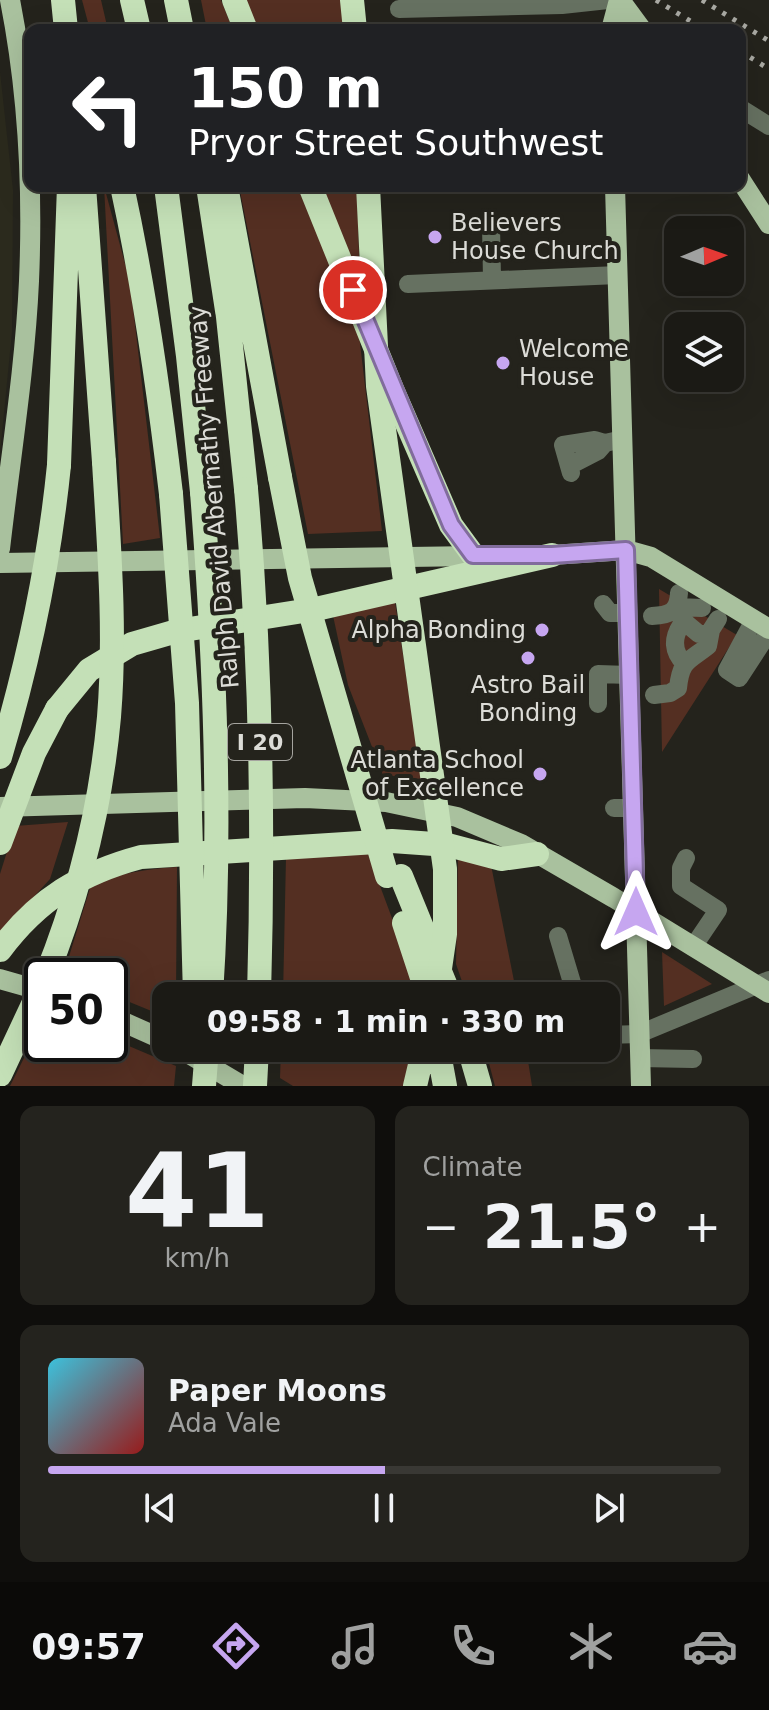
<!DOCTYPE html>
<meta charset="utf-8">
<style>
body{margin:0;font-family:"DejaVu Sans",sans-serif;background:#24231e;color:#f1f3f6;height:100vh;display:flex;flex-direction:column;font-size:30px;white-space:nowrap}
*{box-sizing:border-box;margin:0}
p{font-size:26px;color:#a0a1a0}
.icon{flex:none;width:44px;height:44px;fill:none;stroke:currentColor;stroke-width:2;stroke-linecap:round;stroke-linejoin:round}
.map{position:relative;height:1086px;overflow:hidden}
.panel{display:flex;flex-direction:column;gap:20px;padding:20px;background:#0f0e0c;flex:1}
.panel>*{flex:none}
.banner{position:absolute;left:24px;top:24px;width:722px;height:168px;border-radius:16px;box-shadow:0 8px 32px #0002,0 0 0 2px #393834;background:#202124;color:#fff;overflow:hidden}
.needle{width:52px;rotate:88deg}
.controls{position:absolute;left:664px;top:216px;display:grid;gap:16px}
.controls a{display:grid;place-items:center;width:80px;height:80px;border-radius:16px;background:#1b1a15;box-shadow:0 8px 32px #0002,0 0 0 2px #393834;font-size:40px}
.speed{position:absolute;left:24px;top:958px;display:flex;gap:16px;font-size:40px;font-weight:700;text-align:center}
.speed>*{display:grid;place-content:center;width:104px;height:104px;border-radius:50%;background:#1b1a15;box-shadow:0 8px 32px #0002,0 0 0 2px #393834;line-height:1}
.speed .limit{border:4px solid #111;border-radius:12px;background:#fff;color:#111}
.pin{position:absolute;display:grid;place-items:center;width:68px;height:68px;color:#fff;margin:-34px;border:4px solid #fff;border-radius:50%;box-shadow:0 2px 8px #0007}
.me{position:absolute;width:88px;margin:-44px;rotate:0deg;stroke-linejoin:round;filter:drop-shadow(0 0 6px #0008)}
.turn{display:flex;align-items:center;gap:28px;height:168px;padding:0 32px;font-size:36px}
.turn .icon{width:104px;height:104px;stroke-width:2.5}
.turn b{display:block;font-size:56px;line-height:68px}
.big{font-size:60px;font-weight:700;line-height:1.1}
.panel .card{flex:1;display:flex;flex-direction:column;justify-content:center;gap:12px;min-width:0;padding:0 28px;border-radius:16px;background:#24231e}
.panel .dial{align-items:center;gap:0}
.dial b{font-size:104px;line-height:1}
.song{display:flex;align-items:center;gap:24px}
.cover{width:96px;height:96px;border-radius:12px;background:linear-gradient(135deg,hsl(190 70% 55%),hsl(0 70% 35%))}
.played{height:8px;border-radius:4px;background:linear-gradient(90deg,#c6a6f0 50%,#393834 50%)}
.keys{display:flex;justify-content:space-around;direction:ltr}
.heat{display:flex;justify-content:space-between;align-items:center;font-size:44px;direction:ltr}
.panel .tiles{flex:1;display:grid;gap:20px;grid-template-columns:1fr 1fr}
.card:last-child{grid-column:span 2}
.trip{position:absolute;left:152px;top:982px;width:468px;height:80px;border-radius:16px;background:#1b1a15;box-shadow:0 8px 32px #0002,0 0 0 2px #393834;font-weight:700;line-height:80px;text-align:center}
.tabs{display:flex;height:128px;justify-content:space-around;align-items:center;background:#0b0a08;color:#a0a1a0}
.tabs .icon{width:56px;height:56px}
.tabs .on{color:#c6a6f0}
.tabs b{font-size:36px;color:#f1f3f6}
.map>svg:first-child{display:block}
.built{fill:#2b2a1d}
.green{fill:#542f22}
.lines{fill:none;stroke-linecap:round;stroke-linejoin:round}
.minor{stroke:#667161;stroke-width:18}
.major{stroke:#a9c19e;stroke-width:20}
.highway{stroke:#c4e0b7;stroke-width:24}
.rail{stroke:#a9a9a3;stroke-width:5;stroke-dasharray:4 8;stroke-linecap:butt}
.highway-bridge{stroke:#c4e0b7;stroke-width:24}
.route-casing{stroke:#816c9c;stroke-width:20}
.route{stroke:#c6a6f0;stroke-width:14}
.poi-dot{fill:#c6a6f0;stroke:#24231c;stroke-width:3}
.labels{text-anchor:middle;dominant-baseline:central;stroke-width:8;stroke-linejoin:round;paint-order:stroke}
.shield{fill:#24231c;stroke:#a5a49f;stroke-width:2}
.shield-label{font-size:22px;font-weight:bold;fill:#dcdcd7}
.poi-label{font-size:24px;fill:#dcdcd7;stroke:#24231c;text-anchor:start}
.street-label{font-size:24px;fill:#dcdcd7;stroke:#24231c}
</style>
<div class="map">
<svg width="769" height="1086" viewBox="0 0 769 1086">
<rect width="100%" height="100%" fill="#24231c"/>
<path class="built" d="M 0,72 L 13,190 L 12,332 L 0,453 Z"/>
<path class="green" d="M 82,0 L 101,0 L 108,30 L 90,30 Z
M 201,0 L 221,0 L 233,30 L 207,30 Z
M 245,0 L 341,0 L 348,30 L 257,30 Z
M 104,186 L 130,282 L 160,538 L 123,544 Z
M 239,186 L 297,186 L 358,326 L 382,531 L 308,534 Z
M 319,186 L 357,186 L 360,290 Z
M 659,589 L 737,635 L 662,752 Z
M 395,602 L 422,779 L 383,775 L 348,685 L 332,611 Z
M 68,822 L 50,879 L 0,934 L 0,874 L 15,826 Z
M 367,851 L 421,996 L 283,996 L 286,857 Z
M 458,856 L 491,865 L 517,996 L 467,996 L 456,964 Z
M 177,867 L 176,996 L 166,996 L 166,1017 L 110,994 L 110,976 L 63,976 L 91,885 C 120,873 146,869 177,867 Z
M 662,952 L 712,984 L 664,1006 Z
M 42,1022 L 42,1044 L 110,1044 L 110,1038 L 176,1066 L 174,1086 L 10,1086 Z
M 281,1048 L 413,1048 L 403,1086 L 293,1086 L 280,1078 Z
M 485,1048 L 526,1048 L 532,1086 L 495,1086 Z"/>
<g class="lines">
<path class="minor" d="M 399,9 L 562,5 L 608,0
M 740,108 L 769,126
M 491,225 L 492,279
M 408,284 L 618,275
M 569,466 L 598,451 L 605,443
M 571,473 L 563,445 L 595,440 L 605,443 L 623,439
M 603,604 L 610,613 L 628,613
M 678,607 L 702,608
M 652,616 C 670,615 678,612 679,593
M 754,620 L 727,670 L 739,678 L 769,632
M 684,663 C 673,652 672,639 681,625 L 687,624 L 699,634 L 710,634
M 654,695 L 670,693 L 678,688 C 681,660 688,662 708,646 L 711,630 L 718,619
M 598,704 L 598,674 L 629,675
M 614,808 L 633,808
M 686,858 L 681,868 L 681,886 L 718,910 L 693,947
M 558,936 L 576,996
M 606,1035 L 639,1034 L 769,980
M 640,1058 L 693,1059"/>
<path class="major" d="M 620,0 L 642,30
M 611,30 L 619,0
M 740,179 L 769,224
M 615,186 L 641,1086
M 0,549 C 10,460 25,370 29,281 C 33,187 28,92 10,0
M 0,563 L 552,555 L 626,550 L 651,557 L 769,629
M 0,807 L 305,798 L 386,802 L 457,817 L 521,844 L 614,898 L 769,993
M 0,979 L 42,991
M 110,1016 L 166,1041
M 179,1048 L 243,1086"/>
<path class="highway" d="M 63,0 L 66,30
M 132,0 L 139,30
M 176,0 L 182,30
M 234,0 L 246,30
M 352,0 L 355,30
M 84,186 L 104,462
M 122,186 C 144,287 159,391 171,494
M 166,186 L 188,356 L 202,492
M 208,186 L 228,317 L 246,489
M 226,186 L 280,477
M 310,186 L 392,389 L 451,525 L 473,555
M 59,465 L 69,186
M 57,709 L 89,670 L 132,644 L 177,631 L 316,609 L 552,555
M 401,876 L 450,996
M 404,923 L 428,996
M 0,950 C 38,899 81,873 141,857 L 392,841 L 448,845 L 501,859 L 537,854
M 438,1048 L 445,1086
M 469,1048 L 480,1086
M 255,1086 L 257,1048
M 415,1086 L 424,1048"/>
<path class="rail" d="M 656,0 L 705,30
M 702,0 L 769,41
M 740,51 L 769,69"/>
<path class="highway-bridge" d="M 368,186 L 378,386 L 445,869 L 445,934 L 436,996
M 280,477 L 300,578 L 387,876
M 246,489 C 261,658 264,827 259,996
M 202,492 C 215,660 222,828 211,996
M 171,494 L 187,703 L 195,996
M 0,757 C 29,660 49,565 59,465
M 0,843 L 34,753 L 57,709
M 46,976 C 79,894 101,805 109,717 C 116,632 109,546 104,462
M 0,1075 L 42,985
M 204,1086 L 207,1048"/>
</g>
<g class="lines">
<g class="route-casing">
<path id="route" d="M 353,290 L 451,525 L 473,555 L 552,555 L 626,550 L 636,912"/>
</g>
<use href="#route" class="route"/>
</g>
<g class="poi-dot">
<circle cx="435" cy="237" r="8"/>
<circle cx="503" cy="363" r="8"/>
<circle cx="542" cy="630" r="8"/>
<circle cx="528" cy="658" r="8"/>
<circle cx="540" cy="774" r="8"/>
</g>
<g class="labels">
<rect class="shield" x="228" y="724" width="64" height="36" rx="6"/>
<g class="shield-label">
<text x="260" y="742">I 20</text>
</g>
<g class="poi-label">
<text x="451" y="223">Believers<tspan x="451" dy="28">House Church</tspan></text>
<text x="519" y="349">Welcome<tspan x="519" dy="28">House</tspan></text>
<text x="526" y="630" text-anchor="end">Alpha Bonding</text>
<text x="528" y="685" text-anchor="middle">Astro Bail<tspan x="528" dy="28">Bonding</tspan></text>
<text x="524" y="760" text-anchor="end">Atlanta School<tspan x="524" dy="28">of Excellence</tspan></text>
</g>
<g class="street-label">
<text transform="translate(214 497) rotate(-95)">Ralph David Abernathy Freeway</text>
</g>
</g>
</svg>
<div class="controls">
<a><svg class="needle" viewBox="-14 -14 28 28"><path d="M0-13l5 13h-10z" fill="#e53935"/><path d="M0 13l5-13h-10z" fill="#a0a1a0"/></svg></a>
<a><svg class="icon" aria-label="layers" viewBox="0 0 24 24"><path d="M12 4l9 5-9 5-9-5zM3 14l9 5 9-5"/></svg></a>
</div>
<div class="speed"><div class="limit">50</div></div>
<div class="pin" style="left:353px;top:290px;background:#d93025"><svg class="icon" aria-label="arrive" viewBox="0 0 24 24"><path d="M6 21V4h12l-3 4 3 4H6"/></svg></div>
<svg class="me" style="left:636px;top:912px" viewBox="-20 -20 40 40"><path d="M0-17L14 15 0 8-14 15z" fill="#c6a6f0" stroke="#fff" stroke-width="4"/></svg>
<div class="trip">09:58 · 1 min · 330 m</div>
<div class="banner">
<div class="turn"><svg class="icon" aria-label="left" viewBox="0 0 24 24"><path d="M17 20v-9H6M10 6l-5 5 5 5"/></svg><div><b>150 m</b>Pryor Street Southwest</div></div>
</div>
</div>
<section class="panel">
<div class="tiles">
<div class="card dial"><b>41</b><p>km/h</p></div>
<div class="card"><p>Climate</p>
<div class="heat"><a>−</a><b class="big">21.5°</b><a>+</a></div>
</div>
<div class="card">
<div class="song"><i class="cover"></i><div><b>Paper Moons</b><p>Ada Vale</p></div></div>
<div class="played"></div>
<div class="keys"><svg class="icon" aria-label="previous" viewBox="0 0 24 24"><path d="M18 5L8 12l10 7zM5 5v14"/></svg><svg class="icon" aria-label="pause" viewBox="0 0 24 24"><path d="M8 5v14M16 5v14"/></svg><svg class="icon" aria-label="next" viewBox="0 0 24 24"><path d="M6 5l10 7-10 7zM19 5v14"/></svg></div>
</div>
</div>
</section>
<nav class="tabs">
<b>09:57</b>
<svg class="icon on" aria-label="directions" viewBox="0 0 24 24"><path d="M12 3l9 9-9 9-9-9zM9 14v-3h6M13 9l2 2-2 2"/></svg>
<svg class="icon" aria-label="music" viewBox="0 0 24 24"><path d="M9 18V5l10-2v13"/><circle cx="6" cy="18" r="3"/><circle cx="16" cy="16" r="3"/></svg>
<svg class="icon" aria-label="phone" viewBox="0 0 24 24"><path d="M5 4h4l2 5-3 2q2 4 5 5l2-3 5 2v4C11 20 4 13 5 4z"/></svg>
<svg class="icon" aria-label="climate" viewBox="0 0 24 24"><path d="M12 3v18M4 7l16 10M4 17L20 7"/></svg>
<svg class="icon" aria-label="car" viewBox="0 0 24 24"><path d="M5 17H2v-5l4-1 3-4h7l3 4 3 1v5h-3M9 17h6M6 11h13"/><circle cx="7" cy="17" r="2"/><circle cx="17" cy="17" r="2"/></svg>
</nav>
